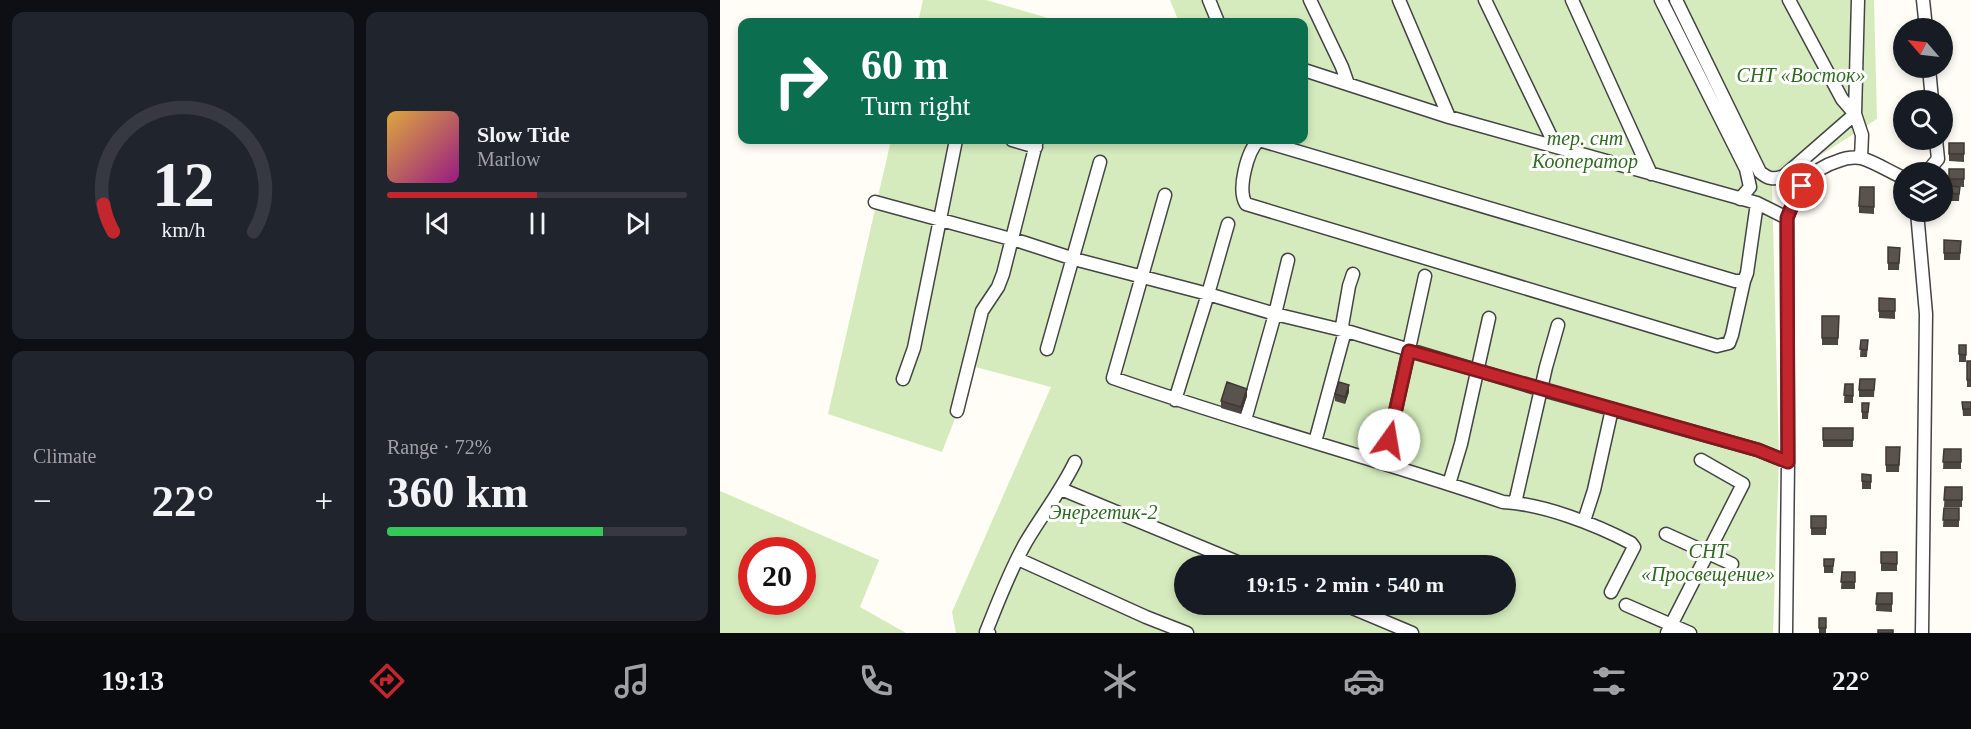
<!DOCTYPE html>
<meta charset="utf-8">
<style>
body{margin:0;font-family:Georgia,serif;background:#20242c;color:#f1f3f6;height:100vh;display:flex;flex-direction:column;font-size:22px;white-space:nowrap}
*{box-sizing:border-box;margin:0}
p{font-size:20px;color:#9ea1a6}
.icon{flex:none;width:33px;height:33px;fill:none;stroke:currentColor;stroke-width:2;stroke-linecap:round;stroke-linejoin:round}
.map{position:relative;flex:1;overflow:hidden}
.sheet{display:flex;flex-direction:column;gap:12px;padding:12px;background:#0d0f14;width:720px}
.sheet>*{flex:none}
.banner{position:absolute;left:18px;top:18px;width:570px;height:126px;border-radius:12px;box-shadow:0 3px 9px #0003;background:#0b6e4f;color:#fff;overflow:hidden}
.needle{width:39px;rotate:298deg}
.buttons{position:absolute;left:1173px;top:18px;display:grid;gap:12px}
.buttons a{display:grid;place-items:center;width:60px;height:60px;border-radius:50%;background:#171b24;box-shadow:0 3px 9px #0003;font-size:30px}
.speed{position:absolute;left:18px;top:537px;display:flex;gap:12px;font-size:30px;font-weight:700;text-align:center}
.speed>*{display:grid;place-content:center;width:78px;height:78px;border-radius:50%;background:#171b24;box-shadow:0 3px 9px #0003;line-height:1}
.speed .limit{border:9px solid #d22;background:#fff;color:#111}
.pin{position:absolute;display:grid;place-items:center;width:51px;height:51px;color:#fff;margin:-26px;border:3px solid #fff;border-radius:50%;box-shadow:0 2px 6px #0007}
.me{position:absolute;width:66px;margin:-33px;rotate:13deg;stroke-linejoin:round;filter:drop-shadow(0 0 4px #0008)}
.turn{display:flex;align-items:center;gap:21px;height:126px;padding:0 24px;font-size:27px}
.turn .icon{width:78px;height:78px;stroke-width:2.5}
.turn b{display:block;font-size:42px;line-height:51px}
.big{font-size:45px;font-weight:700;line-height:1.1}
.sheet .tile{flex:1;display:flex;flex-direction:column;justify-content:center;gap:9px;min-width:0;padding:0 21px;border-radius:12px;background:#20242c}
.sheet .dial{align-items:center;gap:0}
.dial svg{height:156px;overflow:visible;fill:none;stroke:#363941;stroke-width:7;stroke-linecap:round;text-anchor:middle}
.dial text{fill:#f1f3f6;stroke:none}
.song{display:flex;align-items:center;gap:18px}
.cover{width:72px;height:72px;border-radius:9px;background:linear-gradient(135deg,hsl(40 70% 55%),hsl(310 70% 35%))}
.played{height:6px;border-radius:3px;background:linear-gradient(90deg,#c4262e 50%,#363941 50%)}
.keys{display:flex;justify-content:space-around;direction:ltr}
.heat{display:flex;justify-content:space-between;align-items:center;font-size:33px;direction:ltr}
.charge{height:9px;border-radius:4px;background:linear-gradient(90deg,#34c759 72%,#363941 0)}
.sheet .tiles{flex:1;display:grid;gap:12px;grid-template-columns:repeat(2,1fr)}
.trip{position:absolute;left:454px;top:555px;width:342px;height:60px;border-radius:30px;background:#171b24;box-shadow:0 3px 9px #0003;font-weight:700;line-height:60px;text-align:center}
.dock{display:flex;height:96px;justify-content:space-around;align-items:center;background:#090b0e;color:#9ea1a6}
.dock .icon{width:42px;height:42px}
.dock .selected{color:#c4262e}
.dock b{font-size:27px;color:#f1f3f6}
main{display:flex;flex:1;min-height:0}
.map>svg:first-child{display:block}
.green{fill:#d5ebbd;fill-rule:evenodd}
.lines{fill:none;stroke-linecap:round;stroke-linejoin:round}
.minor-casing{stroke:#444;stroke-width:15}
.minor{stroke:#fff;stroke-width:12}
.wall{fill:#4d4742}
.shaded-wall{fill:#3f3936}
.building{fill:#5a524d;stroke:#3f3936;stroke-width:1.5}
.route-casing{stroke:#7f191e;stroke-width:15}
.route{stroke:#c4262e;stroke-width:10}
.labels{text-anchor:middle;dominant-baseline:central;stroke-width:6;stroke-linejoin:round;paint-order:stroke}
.park-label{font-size:20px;font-style:italic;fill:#2f6b1f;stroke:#fff}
</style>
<main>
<section class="sheet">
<div class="tiles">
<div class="tile dial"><svg viewBox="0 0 100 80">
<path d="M14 69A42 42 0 1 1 86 69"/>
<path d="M14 69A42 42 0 0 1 9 55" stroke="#c4262e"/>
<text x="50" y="56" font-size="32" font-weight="700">12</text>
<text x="50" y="72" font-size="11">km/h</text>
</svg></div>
<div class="tile">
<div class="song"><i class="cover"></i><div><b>Slow Tide</b><p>Marlow</p></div></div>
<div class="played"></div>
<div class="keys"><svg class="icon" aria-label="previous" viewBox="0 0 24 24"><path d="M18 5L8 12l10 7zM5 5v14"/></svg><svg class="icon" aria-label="pause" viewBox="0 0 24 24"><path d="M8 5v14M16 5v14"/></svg><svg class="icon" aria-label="next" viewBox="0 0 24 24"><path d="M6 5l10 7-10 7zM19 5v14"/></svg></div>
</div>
<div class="tile"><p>Climate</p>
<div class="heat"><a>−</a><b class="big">22°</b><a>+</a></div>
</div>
<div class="tile"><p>Range · 72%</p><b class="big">360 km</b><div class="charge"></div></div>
</div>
</section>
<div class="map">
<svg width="1251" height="633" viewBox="0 0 1251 633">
<rect width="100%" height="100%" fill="#fffdf5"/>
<path class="green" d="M 203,0 L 266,0 L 342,22 L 198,22 Z
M 450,0 L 1154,0 L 1157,119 L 1052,186 L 1059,460 L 1053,633 L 236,633 L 232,612 L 331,387 L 255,367 L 222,452 L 108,414 L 171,140 L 584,140 L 584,22 L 459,22 ZM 465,566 L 786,566 L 786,604 L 465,604 Z
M 0,491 L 159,560 L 140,607 L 186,633 L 0,633 ZM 82,550 L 82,602 L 32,602 L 32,550 Z"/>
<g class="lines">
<g class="minor-casing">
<path id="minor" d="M 489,0 L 498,22
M 590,0 L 622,67 L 628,84
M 679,0 L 729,117
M 765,0 L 836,147
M 852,0 L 931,174
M 941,0 L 1026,169 L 1030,187 L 1020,199
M 956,0 L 1040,172 C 1048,179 1054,180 1064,176 L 1135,114 L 1138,0
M 1069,0 L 1122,99 L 1135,114 L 1142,135 L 1141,158
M 1203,0 L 1206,28
M 1209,68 L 1212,100
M 584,70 L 729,117 L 1037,203 L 1067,218
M 292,140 L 316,147
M 1207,172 L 1218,159 L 1216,140
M 445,195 L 393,378 C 522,423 654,458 783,502 C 823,504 875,524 911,543 L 914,547 L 891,592
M 155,202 L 302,242 L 354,259 L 488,294 L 555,314 L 630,332 L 816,388 L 1038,450 L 1068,462
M 1197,212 L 1206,314 L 1202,633
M 1024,281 L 1012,335 L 1009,343 L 997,346 L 526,204 C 517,190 527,151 539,140 L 1015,281 L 1024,281 L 1027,273 L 1037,203
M 327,349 L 380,162
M 183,379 L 194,348 L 236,140
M 455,400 L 488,294 L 508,224
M 237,411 L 262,311 L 278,287 L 283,274 L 317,140
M 525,420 L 555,314 L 568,260
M 595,442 L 625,331 L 622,326 L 629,286 L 633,274
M 664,463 L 705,276
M 729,484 L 741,444 L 769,318
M 341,489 L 527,566
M 795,503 L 826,367 L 838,325
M 864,521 L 874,490 L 892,409
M 946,534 L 1012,564
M 298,559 L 426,617 L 467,633
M 623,604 L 692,633
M 906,605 L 970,633
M 269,633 L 266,632 C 278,602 290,570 306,542 C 322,515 341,491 355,462
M 947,633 L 1023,484 L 981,460
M 1066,633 L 1068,462 L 1067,218 C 1078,190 1088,170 1118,161 C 1125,158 1133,157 1141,158 C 1155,162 1170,172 1184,178"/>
</g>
<use href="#minor" class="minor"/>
</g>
<path class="wall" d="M 1229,143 L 1244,143 L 1244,162 L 1229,161 Z
M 1229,169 L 1244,169 L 1244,187 L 1229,186 Z
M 1230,186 L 1240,187 L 1239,201 L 1230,201 Z
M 1154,187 L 1154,214 L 1139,213 L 1139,206 Z
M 1224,240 L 1241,241 L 1240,260 L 1224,260 Z
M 1168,247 L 1180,248 L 1179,270 L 1168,270 Z
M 1159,298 L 1175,299 L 1175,319 L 1159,318 Z
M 1102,316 L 1119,316 L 1118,345 L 1102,345 Z
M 1141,340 L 1148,340 L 1147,357 L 1140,357 Z
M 1239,345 L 1246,345 L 1246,362 L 1239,362 Z
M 1247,361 L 1251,361 L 1251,387 L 1247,387 Z
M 1155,379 L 1154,397 L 1139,397 L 1139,390 Z
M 1125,384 L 1133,384 L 1133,403 L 1124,403 Z
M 629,392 L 625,404 L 615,401 L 615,394 Z
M 527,396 L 521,414 L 501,408 L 501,401 Z
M 1242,402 L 1251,402 L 1251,416 L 1243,416 Z
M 1142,403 L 1149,403 L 1148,419 L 1142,419 Z
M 1103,428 L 1133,428 L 1133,447 L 1103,447 Z
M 1166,447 L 1180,447 L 1179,472 L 1166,472 Z
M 1224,449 L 1241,449 L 1241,469 L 1223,469 Z
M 1142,474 L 1151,475 L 1151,489 L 1142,489 Z
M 1225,487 L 1242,487 L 1242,507 L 1224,507 Z
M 1224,508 L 1239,508 L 1239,527 L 1223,527 Z
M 1091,516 L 1106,516 L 1106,535 L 1091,535 Z
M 1161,552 L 1177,552 L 1177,571 L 1161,571 Z
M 1104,559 L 1114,559 L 1113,573 L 1104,573 Z
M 1122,572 L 1135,572 L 1135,589 L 1121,589 Z
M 1157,593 L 1172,593 L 1172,612 L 1156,611 Z
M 1099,618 L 1106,618 L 1106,633 L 1099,633 Z"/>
<path class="shaded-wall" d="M 629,385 L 629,392 L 625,404 L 625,397 Z
M 527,389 L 527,396 L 521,414 L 521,407 Z"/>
<path class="building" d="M 1229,143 L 1244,143 L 1244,154 L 1229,154 Z
M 1229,169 L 1244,169 L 1244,179 L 1229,179 Z
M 1230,186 L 1240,187 L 1239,194 L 1230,193 Z
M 1140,187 L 1154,187 L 1154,207 L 1139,206 Z
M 1224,240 L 1241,241 L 1240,253 L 1224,253 Z
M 1168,247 L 1180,248 L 1179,263 L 1168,263 Z
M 1159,298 L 1175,299 L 1175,311 L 1159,311 Z
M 1102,316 L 1119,316 L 1118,338 L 1102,338 Z
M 1141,340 L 1148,340 L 1147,350 L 1140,349 Z
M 1239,345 L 1246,345 L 1246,355 L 1239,354 Z
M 1247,361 L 1251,361 L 1251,380 L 1247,380 Z
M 1140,379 L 1155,379 L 1154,390 L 1139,390 Z
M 507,382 L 527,389 L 521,407 L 501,401 Z
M 619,382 L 629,385 L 625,397 L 615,394 Z
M 1125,384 L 1133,384 L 1133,396 L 1124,395 Z
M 1242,402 L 1251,402 L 1251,409 L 1243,409 Z
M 1142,403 L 1149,403 L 1148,412 L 1142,412 Z
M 1103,428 L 1133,428 L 1133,440 L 1103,440 Z
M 1166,447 L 1180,447 L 1179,465 L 1166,465 Z
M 1224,449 L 1241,449 L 1241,462 L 1223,462 Z
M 1142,474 L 1151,475 L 1151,482 L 1142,481 Z
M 1225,487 L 1242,487 L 1242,500 L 1224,500 Z
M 1224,508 L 1239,508 L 1239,520 L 1223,520 Z
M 1091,516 L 1106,516 L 1106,528 L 1091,528 Z
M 1161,552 L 1177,552 L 1177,564 L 1161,563 Z
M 1104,559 L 1114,559 L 1113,566 L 1104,566 Z
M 1122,572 L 1135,572 L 1135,582 L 1121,582 Z
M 1157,593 L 1172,593 L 1172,604 L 1156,604 Z
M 1099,618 L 1106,618 L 1106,628 L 1099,628 Z
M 1158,630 L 1173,630 L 1173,633 L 1158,633 Z"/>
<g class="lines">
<g class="route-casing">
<path id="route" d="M 669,440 L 689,351 L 1038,450 L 1068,462 L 1067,218 L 1075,198 L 1082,186"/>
</g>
<use href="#route" class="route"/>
</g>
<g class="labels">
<g class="park-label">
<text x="1081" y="75">СНТ «Восток»</text>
<text x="865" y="138">тер. снт<tspan x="865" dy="23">Кооператор</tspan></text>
<text x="383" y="512">Энергетик-2</text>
<text x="988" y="551">СНТ<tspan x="988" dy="23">«Просвещение»</tspan></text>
</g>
</g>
</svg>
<div class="buttons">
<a><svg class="needle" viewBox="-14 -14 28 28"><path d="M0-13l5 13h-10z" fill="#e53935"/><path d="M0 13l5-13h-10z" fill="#9ea1a6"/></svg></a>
<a><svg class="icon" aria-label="search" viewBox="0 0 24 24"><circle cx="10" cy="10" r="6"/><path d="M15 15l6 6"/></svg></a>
<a><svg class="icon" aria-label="layers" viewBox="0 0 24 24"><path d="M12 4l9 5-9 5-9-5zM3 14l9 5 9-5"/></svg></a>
</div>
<div class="speed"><div class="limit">20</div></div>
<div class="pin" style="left:1082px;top:186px;background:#d93025"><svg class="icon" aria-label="arrive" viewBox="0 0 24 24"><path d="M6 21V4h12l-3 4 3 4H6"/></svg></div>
<svg class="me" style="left:669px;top:440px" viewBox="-20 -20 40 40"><circle r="19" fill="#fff"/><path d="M0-13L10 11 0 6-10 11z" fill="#c4262e"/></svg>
<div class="trip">19:15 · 2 min · 540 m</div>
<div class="banner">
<div class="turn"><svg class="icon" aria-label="right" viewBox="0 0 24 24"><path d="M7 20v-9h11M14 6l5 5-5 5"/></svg><div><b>60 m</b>Turn right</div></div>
</div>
</div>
</main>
<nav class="dock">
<b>19:13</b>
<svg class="icon selected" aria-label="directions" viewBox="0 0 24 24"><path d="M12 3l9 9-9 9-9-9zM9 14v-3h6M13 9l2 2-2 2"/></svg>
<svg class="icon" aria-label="music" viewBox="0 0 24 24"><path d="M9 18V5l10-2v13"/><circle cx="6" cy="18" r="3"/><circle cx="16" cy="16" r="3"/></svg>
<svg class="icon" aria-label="phone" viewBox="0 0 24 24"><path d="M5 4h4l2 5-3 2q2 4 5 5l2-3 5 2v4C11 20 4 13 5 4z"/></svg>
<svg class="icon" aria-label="climate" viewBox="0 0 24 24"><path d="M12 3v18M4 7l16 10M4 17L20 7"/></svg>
<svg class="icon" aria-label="car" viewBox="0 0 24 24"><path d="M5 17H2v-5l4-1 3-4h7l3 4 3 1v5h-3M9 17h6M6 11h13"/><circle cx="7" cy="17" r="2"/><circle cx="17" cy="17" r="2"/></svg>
<svg class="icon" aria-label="filters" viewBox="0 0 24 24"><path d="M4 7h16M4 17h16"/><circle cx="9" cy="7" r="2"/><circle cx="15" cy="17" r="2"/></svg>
<b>22°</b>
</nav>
